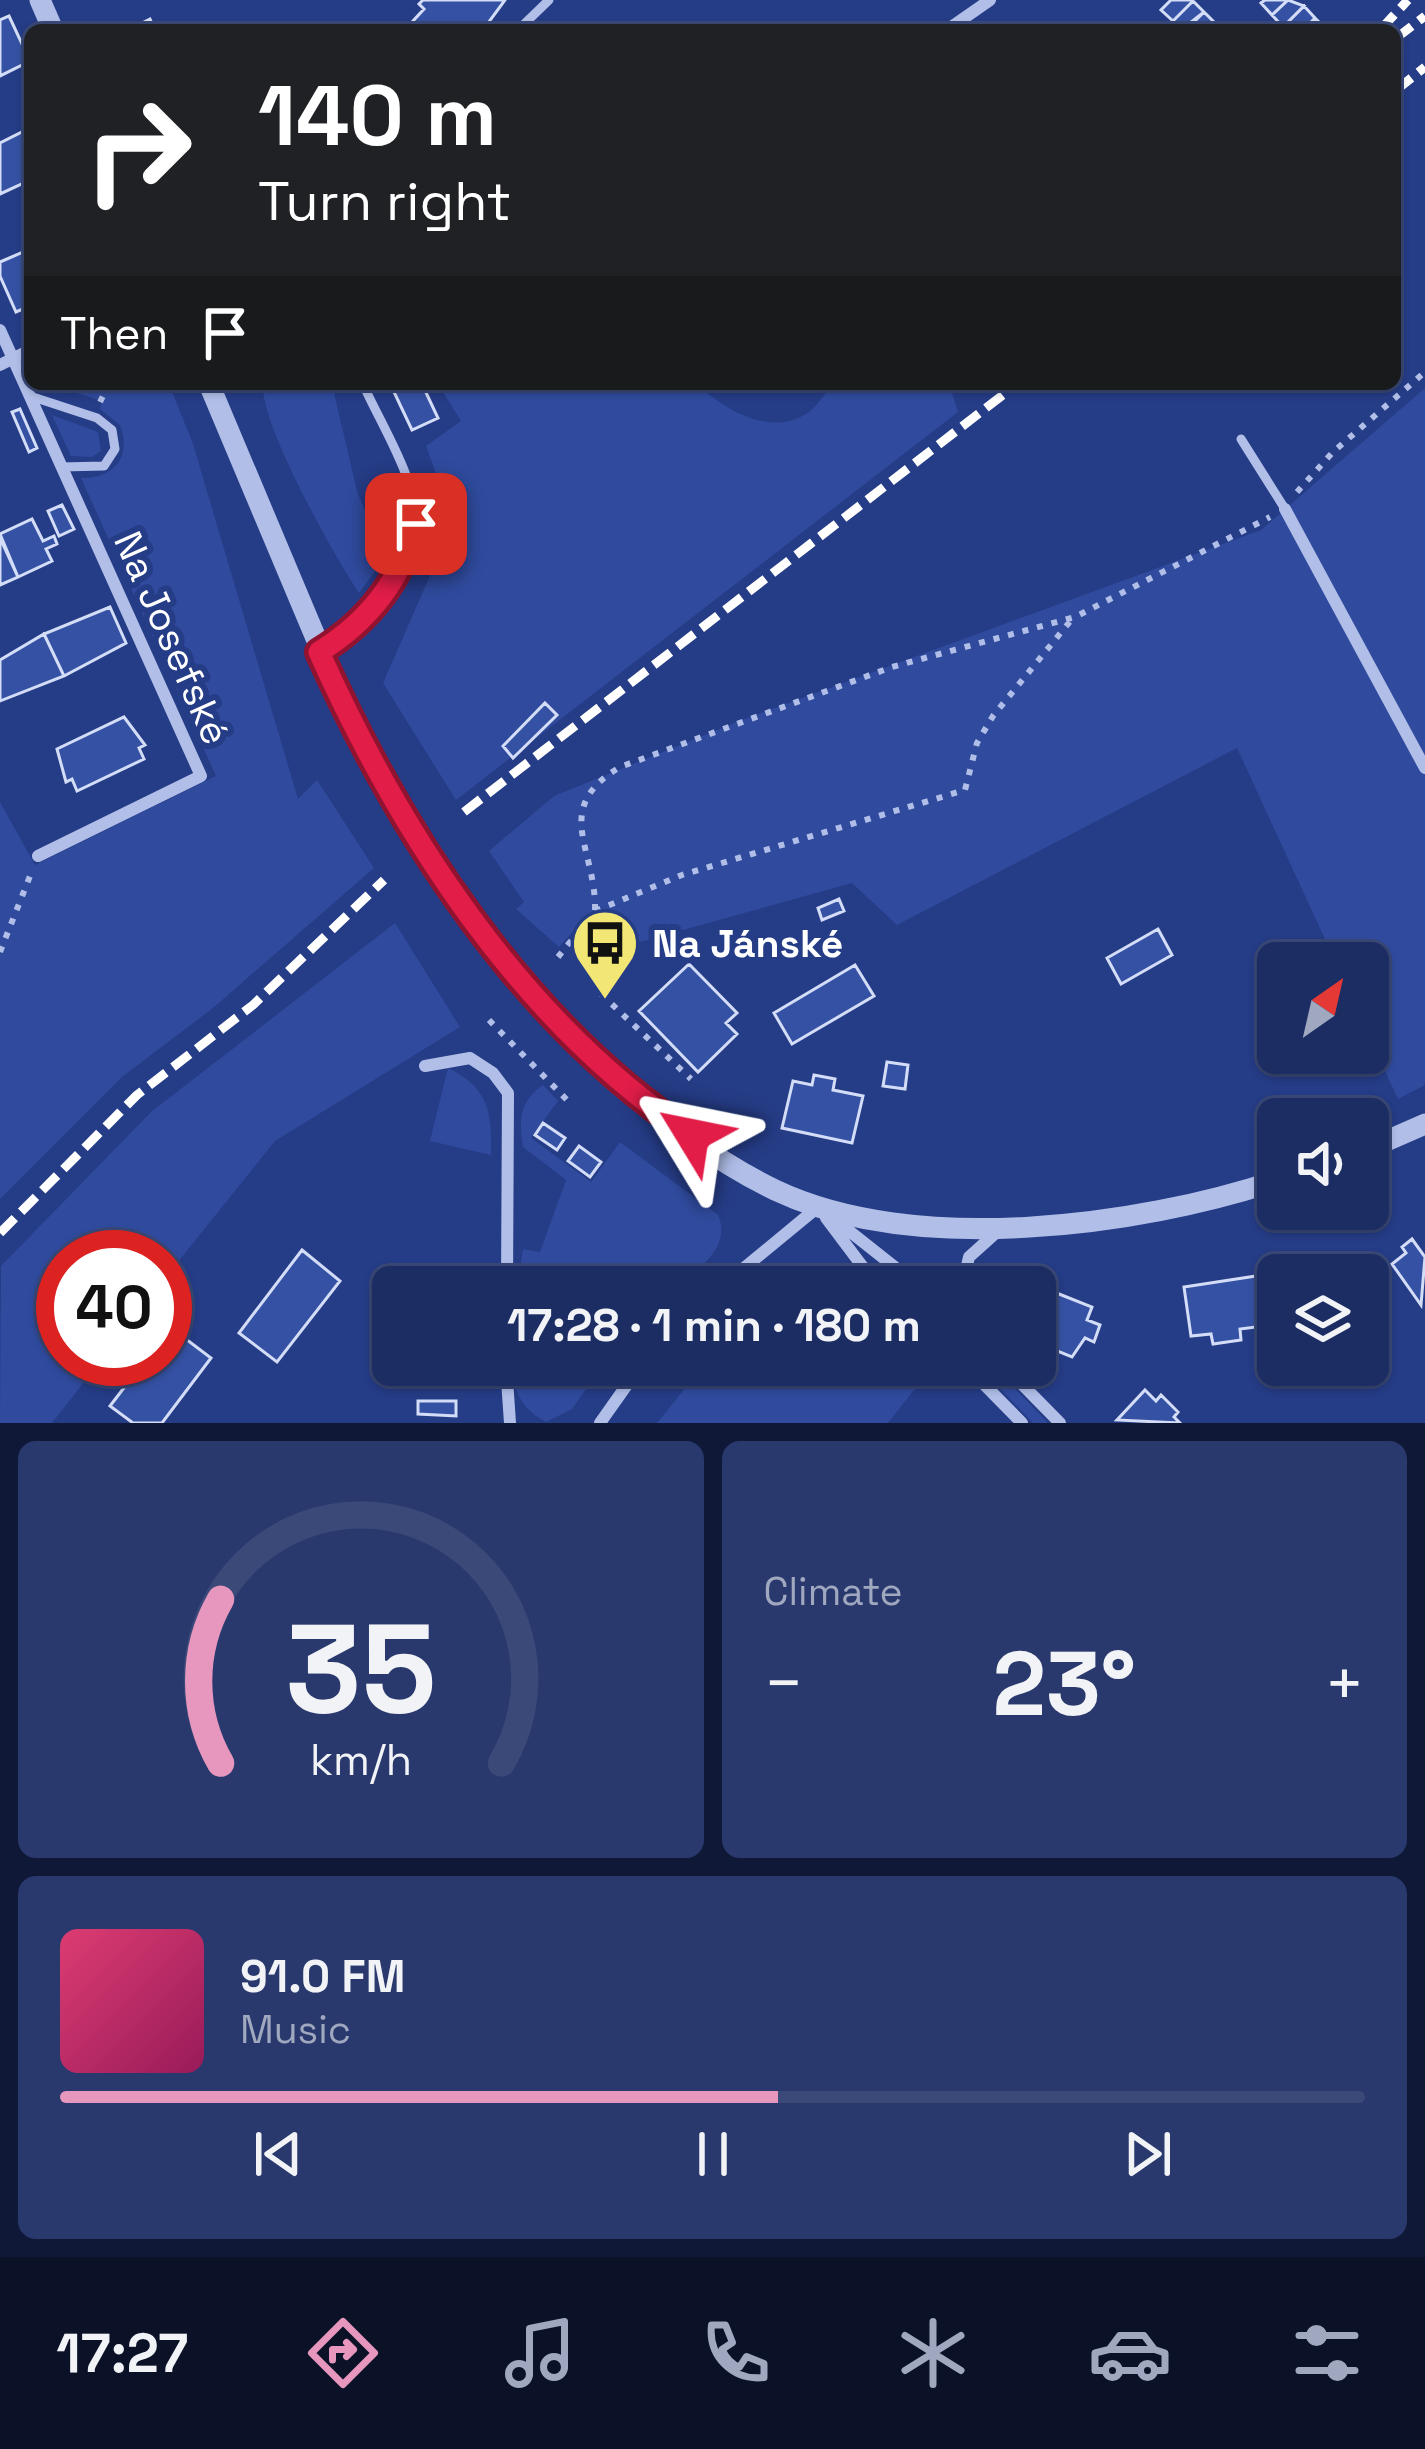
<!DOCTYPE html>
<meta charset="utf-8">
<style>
body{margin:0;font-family:"Space Grotesk",sans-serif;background:#29396d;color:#f1f3f6;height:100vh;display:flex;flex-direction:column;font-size:45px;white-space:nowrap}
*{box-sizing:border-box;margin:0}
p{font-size:39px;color:#a0a8bf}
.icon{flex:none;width:66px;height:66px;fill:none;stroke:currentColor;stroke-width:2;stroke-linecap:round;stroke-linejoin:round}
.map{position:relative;height:1423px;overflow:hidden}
.details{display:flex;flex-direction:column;gap:18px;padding:18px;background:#0f1937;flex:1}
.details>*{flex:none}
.top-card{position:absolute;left:24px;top:24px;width:1377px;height:366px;border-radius:18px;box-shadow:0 3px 9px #0004,0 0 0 3px #3a4978;background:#202124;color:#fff;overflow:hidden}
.needle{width:78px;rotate:34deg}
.buttons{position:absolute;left:1257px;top:942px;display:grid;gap:24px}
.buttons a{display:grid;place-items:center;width:132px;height:132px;border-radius:18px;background:#1c2d64;box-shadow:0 3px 9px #0004,0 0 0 3px #3a4978;font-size:60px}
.speed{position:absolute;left:36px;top:1230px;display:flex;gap:24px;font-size:60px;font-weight:700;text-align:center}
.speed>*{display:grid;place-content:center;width:156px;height:156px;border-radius:50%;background:#1c2d64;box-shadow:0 3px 9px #0004,0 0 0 3px #3a4978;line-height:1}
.speed .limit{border:18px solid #d22;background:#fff;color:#111}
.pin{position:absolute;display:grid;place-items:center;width:102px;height:102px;color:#fff;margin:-51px;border-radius:24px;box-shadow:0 6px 18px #0006}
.me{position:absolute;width:132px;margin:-66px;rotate:305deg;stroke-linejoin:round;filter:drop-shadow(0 0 9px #0008)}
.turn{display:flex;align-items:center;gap:42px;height:252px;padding:0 36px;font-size:54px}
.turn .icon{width:156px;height:156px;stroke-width:2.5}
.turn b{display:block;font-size:84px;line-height:102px}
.then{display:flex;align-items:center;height:114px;padding:0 36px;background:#0003;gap:24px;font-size:45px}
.big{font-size:90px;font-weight:600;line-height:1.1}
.details .tile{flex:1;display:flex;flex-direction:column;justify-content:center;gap:18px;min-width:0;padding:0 42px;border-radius:18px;background:#29396d}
.details .dial{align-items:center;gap:0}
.dial svg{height:312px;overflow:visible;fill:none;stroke:#3a4978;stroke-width:7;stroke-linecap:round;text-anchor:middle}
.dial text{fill:#f1f3f6;stroke:none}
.song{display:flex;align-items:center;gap:36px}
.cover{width:144px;height:144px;border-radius:18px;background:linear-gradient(135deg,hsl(340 70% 55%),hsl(330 70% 35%))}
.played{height:12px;border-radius:6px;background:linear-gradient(90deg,#e797bd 55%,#3a4978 55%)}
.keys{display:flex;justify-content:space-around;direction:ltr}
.heat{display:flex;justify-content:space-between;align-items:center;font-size:66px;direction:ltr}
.details .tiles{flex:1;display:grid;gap:18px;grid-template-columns:1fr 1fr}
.tile:last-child{grid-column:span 2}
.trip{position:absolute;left:372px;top:1266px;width:684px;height:120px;border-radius:18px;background:#1c2d64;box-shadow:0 3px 9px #0004,0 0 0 3px #3a4978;font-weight:600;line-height:120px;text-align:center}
.tab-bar{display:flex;height:192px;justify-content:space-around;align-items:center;background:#0b1228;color:#a0a8bf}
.tab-bar .icon{width:84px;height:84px}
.tab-bar .current{color:#e797bd}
.tab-bar b{font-size:54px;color:#f1f3f6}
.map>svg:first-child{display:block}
.green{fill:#304b9e}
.building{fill:#3551a3;stroke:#d4ddf7;stroke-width:3}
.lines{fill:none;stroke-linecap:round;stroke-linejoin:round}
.path{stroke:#b0bee8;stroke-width:6;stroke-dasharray:6 9;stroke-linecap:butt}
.service{stroke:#b0bee8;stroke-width:9}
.minor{stroke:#b0bee8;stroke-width:12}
.tertiary{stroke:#b0bee8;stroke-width:21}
.rail{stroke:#fff;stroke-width:9;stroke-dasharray:21 9;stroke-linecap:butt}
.tertiary-bridge{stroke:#b0bee8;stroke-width:21}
.route-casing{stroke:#92132f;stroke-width:30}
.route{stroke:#e11d48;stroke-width:21}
.labels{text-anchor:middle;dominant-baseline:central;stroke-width:12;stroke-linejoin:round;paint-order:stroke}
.street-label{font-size:39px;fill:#fff;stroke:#253c86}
.poi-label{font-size:39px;font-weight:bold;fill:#fff;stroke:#253c86;text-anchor:start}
</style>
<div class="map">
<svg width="1425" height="1423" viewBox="0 0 1425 1423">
<rect width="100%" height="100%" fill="#253c86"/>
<path class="green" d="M 39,384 L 169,384 L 193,444 L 298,799 L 317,780 L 374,868 L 213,1008 L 122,1077 L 0,1199 L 0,802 L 35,865 L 216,776 L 81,478 C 114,479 132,457 120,425 L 100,409 L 102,401 L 58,387 L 55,394 Z
M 263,384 L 328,384 L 333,389 L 357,491 L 380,548 L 376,570 L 359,593 C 334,556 260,424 263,384 Z
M 438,384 L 697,384 C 723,409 770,437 806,414 C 816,408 825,393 833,384 L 949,384 L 958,412 L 456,800 L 383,683 L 454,521 L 426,446 L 461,421 Z
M 1425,388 L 1425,1085 L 1398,1099 L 1368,1034 L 1368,963 L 1336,963 L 1237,748 L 897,925 L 852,883 L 618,948 L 611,958 L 578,926 L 559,947 L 516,909 L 524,902 L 489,851 L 554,796 L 742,720 L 1261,530 Z
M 52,415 L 98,432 L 101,451 L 92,457 L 71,456 Z
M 395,923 L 460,1027 L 275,1141 L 165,1278 L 165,1257 L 63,1257 L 63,1359 L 102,1359 L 52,1423 L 0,1423 L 1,1266 L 151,1112 Z
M 448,1068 C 489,1088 492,1112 491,1155 L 430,1141 Z
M 543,1085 L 558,1101 L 531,1138 L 591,1182 L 620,1142 L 718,1215 C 732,1247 699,1268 678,1287 L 517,1287 L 523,1249 L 540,1252 L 566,1180 L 523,1147 C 519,1121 519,1101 543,1085 Z
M 514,1365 L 603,1365 L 572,1409 L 546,1422 C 522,1409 513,1393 514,1365 Z
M 704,1365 L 895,1365 L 918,1385 L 888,1423 L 657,1423 Z
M 978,1365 L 992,1365 L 1048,1423 L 1033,1423 Z"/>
<path class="building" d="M 423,0 L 505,0 L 483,30 L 419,30 L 413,21 L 424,9 L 419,4 Z
M 1171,0 L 1193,0 L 1193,1 L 1173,21 L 1161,10 Z
M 1265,0 L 1288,0 L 1272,15 L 1261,3 Z
M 1288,0 L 1304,6 L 1283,27 L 1272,15 Z
M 1193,1 L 1204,12 L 1181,30 L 1173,21 Z
M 1304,6 L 1315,18 L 1303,30 L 1286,30 L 1283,27 Z
M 1204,12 L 1216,24 L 1209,30 L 1186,30 Z
M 9,16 L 30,61 L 0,76 L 0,20 Z
M 1315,18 L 1327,30 L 1303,30 Z
M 150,19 L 155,30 L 128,30 Z
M 30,128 L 30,180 L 0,194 L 0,143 Z
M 30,249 L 30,306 L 16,312 L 0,276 L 0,262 Z
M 412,384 L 422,384 L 438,418 L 412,430 L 394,392 Z
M 20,409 L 37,448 L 29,452 L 12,412 Z
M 62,505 L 74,529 L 59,536 L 48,511 Z
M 32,519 L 43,541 L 54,536 L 57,544 L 46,549 L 52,561 L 18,577 L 0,534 Z
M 0,538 L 18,577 L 0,585 Z
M 110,607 L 126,643 L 64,676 L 44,634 Z
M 44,634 L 64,676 L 0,701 L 0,660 Z
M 545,703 L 557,715 L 513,758 L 503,746 Z
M 124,717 L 145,745 L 139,748 L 144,759 L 77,791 L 72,779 L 66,782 L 57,749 Z
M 839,899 L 844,911 L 822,920 L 818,908 Z
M 1158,929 L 1172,955 L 1121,984 L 1107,958 Z
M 583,932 L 602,952 L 592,962 L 572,942 Z
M 689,964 L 737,1013 L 726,1023 L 737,1034 L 698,1072 L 639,1011 Z
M 855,965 L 874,996 L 792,1044 L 774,1013 Z
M 887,1062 L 908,1065 L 905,1089 L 883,1086 Z
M 814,1075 L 835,1079 L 833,1090 L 863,1096 L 852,1143 L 782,1128 L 793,1081 L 812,1085 Z
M 543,1123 L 565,1138 L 557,1150 L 535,1135 Z
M 579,1146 L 601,1162 L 590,1177 L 568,1161 Z
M 1412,1239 L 1425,1257 L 1421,1305 L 1392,1264 L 1406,1253 L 1402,1247 Z
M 302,1250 L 340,1281 L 277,1362 L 239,1333 Z
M 1256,1276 L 1264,1326 L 1240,1329 L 1241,1340 L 1213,1344 L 1211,1334 L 1191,1336 L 1184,1287 Z
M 1049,1290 L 1092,1307 L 1087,1320 L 1100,1325 L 1094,1342 L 1085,1338 L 1072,1357 L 1035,1342 L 1035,1322 Z
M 170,1327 L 211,1358 L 162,1423 L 133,1423 L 110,1406 L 146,1359 L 165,1359 Z
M 1145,1390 L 1156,1401 L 1161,1395 L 1178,1412 L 1174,1417 L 1180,1423 L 1117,1420 Z
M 418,1401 L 456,1401 L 456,1416 L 418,1414 Z"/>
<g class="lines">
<path class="path" d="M 100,402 L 109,384
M 1297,492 L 1333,452 L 1425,372
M 595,911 L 682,875 L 965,790 L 977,743 L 993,716 L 1072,619
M 0,952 L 32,871
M 558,957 L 595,911 C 597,849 550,809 620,767 L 892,667 L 1075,617 L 1270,517
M 601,994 L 691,1079
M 489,1020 L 567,1100"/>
<path class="service" d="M 518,30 L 549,0
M 30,396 L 97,418 L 112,430 L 115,449 L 104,466 L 61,467
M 1241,439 L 1285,509
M 323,649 C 362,626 415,575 416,525 C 417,479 381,425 363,384"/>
<path class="minor" d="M 947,30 L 990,0
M 0,330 L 201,776 L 38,856
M 0,365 L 30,350
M 1285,509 L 1425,768
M 425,1066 L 470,1058 L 493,1073 L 508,1093 L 507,1287
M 829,1215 L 920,1287
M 826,1218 L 878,1287
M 721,1287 L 818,1207
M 962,1287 L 969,1257 L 998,1231
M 506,1365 L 510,1423
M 965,1365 L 1022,1423
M 1003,1365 L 1060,1423
M 600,1423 L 641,1365"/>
<path class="tertiary" d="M 40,0 L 53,30
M 209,384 L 363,750
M 482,931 C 564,1031 656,1132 775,1190 C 914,1256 1137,1227 1278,1180
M 1368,1149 L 1425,1124"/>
<path class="rail" d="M 1380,30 L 1408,0
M 1395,39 L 1425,16
M 1395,91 L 1425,67
M 464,812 L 1017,384
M 0,1233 L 137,1095 L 253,1005 L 384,880"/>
<path class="tertiary-bridge" d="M 363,750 L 482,931"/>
</g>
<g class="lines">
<g class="route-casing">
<path id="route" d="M 416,524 C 401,581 368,622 319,652 C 401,835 522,1022 692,1135"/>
</g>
<use href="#route" class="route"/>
</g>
<defs>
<g id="bus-pin" transform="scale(3.45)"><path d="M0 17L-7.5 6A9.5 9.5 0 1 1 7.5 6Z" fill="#f2e774" stroke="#253c86"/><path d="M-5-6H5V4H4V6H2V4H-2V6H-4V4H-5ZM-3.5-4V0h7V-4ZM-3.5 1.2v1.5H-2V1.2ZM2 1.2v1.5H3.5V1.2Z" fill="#111"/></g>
</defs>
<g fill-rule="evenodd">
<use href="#bus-pin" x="605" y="943"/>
</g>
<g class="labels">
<g class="street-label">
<text transform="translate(172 638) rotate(66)">Na Josefské</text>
</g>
<g class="poi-label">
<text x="652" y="943">Na Jánské</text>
</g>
</g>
</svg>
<div class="buttons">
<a><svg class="needle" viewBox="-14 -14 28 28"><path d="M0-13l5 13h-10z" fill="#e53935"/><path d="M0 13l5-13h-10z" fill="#a0a8bf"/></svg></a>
<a><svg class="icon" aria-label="sound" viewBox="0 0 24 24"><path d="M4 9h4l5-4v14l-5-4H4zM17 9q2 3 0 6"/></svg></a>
<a><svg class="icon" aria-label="layers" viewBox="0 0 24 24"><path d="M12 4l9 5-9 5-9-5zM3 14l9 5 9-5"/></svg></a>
</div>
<div class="speed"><div class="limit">40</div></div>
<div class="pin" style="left:416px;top:524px;background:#d93025"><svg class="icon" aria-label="arrive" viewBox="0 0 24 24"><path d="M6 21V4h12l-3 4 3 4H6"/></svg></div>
<svg class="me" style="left:692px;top:1135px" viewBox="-20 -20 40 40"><path d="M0-17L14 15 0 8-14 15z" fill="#e11d48" stroke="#fff" stroke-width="4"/></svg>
<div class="trip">17:28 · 1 min · 180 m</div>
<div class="top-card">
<div class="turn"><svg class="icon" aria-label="right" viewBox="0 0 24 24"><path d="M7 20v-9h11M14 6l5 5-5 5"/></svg><div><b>140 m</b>Turn right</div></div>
<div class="then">Then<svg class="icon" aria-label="arrive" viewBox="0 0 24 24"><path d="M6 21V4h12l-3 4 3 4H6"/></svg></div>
</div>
</div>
<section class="details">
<div class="tiles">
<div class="tile dial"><svg viewBox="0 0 100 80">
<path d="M14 69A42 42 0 1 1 86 69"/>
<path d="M14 69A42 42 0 0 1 14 27" stroke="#e797bd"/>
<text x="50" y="56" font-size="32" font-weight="700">35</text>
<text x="50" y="72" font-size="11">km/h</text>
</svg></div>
<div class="tile"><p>Climate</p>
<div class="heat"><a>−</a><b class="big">23°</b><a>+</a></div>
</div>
<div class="tile">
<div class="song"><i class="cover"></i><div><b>91.0 FM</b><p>Music</p></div></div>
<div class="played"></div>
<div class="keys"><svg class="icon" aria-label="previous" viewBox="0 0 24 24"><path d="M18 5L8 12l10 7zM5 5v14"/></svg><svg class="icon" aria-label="pause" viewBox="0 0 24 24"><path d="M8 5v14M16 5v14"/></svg><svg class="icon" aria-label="next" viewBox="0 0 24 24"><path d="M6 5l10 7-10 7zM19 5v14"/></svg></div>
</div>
</div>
</section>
<nav class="tab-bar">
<b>17:27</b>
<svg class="icon current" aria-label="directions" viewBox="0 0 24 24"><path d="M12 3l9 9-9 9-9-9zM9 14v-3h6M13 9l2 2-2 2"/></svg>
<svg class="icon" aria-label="music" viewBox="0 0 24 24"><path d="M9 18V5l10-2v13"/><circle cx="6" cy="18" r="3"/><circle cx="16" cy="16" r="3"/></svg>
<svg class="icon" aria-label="phone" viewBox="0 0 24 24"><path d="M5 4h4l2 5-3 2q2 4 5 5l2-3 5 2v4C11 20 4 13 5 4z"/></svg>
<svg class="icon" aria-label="climate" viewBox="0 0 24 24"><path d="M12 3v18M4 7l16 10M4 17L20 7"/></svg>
<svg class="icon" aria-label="car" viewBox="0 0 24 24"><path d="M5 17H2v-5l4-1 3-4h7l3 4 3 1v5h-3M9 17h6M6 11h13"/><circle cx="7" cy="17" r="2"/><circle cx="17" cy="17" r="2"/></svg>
<svg class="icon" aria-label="filters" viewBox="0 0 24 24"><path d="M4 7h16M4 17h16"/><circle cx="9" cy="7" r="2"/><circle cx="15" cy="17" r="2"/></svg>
</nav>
